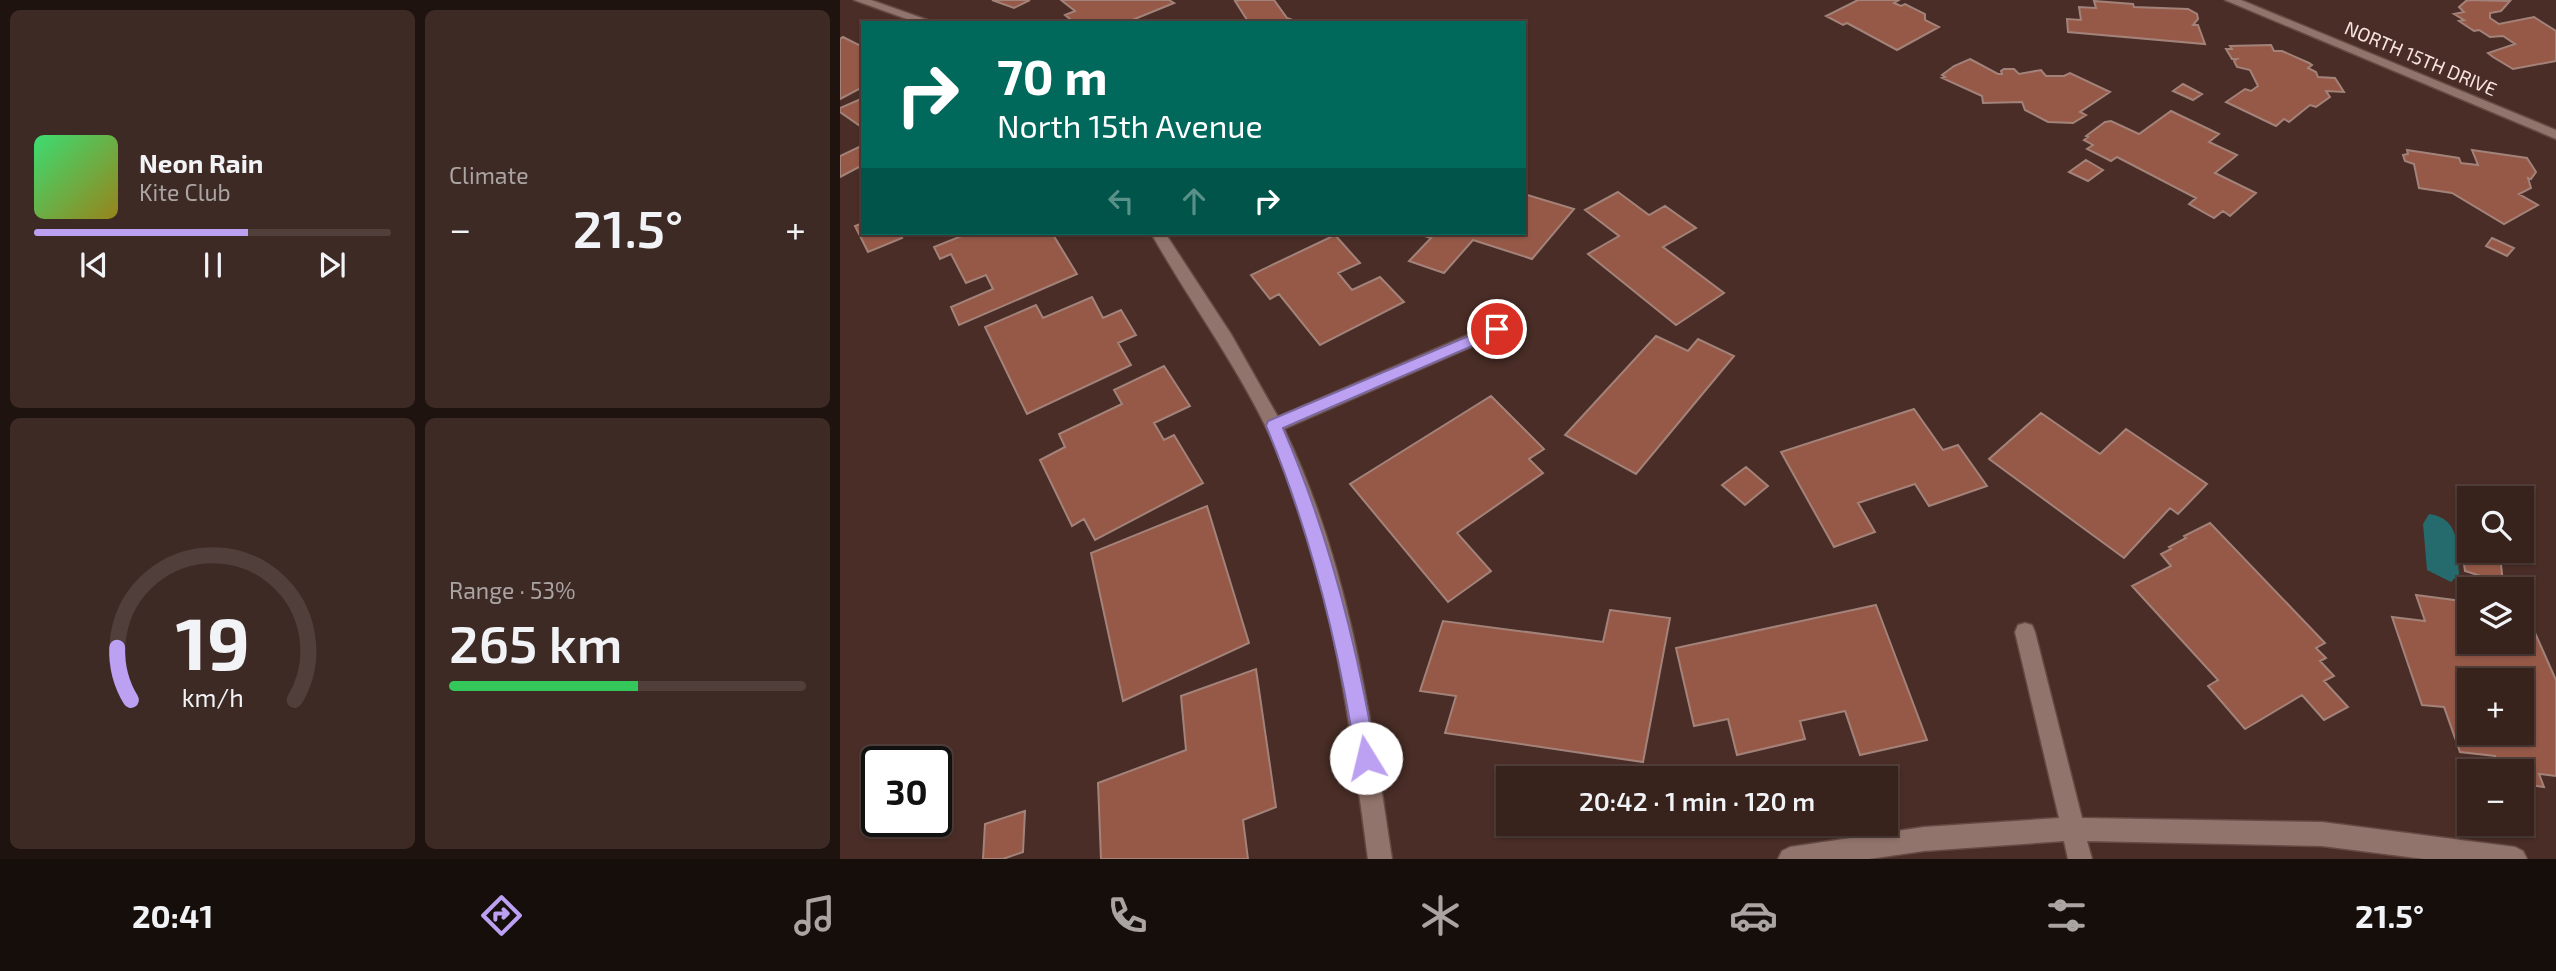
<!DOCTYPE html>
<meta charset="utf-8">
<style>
body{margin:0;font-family:"Exo 2",sans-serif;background:#3e2a25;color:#f1f3f6;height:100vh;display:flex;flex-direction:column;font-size:26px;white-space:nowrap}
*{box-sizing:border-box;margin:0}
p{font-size:23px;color:#aaa4a3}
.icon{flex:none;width:38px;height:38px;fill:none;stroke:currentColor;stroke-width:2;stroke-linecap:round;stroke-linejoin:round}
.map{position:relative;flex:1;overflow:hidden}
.drawer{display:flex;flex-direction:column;gap:10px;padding:10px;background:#1e130f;width:840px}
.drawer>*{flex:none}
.hud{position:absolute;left:21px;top:21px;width:665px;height:214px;border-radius:0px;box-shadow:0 2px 5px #0004,0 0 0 2px #513f3b;background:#00695c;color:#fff;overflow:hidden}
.fabs{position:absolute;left:1617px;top:486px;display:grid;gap:14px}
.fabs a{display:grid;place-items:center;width:77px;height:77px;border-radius:0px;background:#37221c;box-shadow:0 2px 5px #0004,0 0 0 2px #513f3b;font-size:35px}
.speed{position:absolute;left:21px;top:746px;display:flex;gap:14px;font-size:35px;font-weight:700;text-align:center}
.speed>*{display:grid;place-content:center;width:91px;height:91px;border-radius:50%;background:#37221c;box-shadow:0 2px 5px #0004,0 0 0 2px #513f3b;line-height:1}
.speed .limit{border:4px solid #111;border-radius:10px;background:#fff;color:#111}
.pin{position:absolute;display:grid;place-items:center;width:60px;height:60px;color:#fff;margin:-30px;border:4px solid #fff;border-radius:50%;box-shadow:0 2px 7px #0007}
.me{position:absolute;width:77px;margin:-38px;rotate:351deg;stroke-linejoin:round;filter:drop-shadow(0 0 5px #0008)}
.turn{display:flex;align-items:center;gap:24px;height:147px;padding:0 21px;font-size:32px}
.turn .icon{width:91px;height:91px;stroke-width:2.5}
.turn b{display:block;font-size:49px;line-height:60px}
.lanes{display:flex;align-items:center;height:66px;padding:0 21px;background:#0003;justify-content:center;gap:35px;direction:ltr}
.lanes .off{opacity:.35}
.big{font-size:52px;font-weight:600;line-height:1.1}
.drawer .tile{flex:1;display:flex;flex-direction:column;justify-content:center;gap:10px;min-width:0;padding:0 24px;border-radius:10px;background:#3e2a25}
.drawer .dial{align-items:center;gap:0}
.dial svg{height:182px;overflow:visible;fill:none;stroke:#513f3b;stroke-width:7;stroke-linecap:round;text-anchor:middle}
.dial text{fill:#f1f3f6;stroke:none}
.song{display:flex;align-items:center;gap:21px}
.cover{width:84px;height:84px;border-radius:10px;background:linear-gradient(135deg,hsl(140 70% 55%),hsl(50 70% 35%))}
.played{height:7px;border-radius:4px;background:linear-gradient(90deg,#bca0f2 60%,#513f3b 60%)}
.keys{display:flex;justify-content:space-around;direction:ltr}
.heat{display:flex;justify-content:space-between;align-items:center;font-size:38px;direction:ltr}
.charge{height:10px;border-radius:5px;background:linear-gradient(90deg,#34c759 53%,#513f3b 0)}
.drawer .tiles{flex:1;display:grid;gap:10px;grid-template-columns:repeat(2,1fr)}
.trip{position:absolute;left:656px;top:766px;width:402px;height:70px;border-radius:0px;background:#37221c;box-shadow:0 2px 5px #0004,0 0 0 2px #513f3b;font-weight:600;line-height:70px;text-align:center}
.dock{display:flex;height:112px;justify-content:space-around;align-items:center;background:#160e0b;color:#aaa4a3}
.dock .icon{width:49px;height:49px}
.dock .current{color:#bca0f2}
.dock b{font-size:32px;color:#f1f3f6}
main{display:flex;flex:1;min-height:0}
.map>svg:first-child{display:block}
.water{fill:#256b6d}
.building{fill:#965948;stroke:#a38279;stroke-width:2;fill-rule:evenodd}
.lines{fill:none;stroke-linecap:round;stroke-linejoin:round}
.minor-casing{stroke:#654a44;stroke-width:3}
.minor{fill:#91746c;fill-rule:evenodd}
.route{fill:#bca0f2;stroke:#7a689d;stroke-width:2}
.labels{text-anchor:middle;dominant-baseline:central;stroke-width:7;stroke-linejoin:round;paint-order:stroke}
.far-street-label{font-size:19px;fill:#f7e4df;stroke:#492d26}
</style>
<main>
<section class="drawer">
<div class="tiles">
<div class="tile">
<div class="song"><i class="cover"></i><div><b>Neon Rain</b><p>Kite Club</p></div></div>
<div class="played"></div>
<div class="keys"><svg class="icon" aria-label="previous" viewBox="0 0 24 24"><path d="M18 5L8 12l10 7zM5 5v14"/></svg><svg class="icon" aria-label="pause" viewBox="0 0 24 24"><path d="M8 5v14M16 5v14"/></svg><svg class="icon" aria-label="next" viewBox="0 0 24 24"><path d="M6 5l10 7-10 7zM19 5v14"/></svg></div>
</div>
<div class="tile"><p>Climate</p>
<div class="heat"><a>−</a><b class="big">21.5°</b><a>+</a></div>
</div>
<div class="tile dial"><svg viewBox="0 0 100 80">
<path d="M14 69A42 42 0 1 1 86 69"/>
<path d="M14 69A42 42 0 0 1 8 46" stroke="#bca0f2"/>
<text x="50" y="56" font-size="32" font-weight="700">19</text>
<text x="50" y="72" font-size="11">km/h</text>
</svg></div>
<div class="tile"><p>Range · 53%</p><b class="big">265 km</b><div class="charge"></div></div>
</div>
</section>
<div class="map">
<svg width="1716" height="859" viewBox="0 0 1716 859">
<rect width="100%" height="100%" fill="#492d26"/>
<path class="water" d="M 1589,514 C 1621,518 1617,548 1619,574 L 1611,582 L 1587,570 L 1583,524 Z"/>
<path class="building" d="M 152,0 L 190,0 L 174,8 Z
M 221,0 L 329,0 L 334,3 L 285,23 L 235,23 L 225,15 L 235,11 Z
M 400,0 L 434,0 L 447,18 L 461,23 L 409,23 L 395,1 Z
M 1018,0 L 1059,0 L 1054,3 L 1061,6 L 1065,4 L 1085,14 L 1085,20 L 1099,27 L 1057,50 L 1007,23 L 1003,25 L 986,16 Z
M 1627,0 L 1670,1 L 1661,11 L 1650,13 L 1650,18 L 1659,24 L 1694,17 L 1716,31 L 1716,61 L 1673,69 L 1653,57 L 1648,53 L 1675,44 L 1663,36 L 1650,37 L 1639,30 L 1634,31 L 1619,21 L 1624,20 L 1614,14 L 1624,12 L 1619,7 Z
M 1254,1 L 1293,4 L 1294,7 L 1348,9 L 1357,14 L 1358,19 L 1353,25 L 1358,25 L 1365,44 L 1228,32 L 1227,19 L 1241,20 L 1239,7 L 1256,8 Z
M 3,37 L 23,47 L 23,87 L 0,99 L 0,39 Z
M 1431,45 L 1434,51 L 1442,51 L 1469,63 L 1472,65 L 1468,68 L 1476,72 L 1478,77 L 1495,78 L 1504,92 L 1486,91 L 1490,97 L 1476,107 L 1470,105 L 1449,122 L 1444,119 L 1436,126 L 1386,102 L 1405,89 L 1411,91 L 1418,86 L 1410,70 L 1397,67 L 1394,61 L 1397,59 L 1392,59 L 1386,49 L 1392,49 L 1390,46 Z
M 1130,59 L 1158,74 L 1162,74 L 1161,71 L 1164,69 L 1174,69 L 1179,74 L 1201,70 L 1206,76 L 1224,76 L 1230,73 L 1270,92 L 1240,112 L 1246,115 L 1233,123 L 1208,122 L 1185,110 L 1182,102 L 1143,103 L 1142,96 L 1102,78 L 1105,77 L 1102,75 L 1114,66 Z
M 1343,84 L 1362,94 L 1353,100 L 1333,91 Z
M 23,98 L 23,128 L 0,112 L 0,108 Z
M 1331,111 L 1379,134 L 1369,142 L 1397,155 L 1375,173 L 1416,193 L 1390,216 L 1383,211 L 1374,218 L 1349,204 L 1356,198 L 1277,157 L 1271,161 L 1247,149 L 1253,145 L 1244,140 L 1248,137 L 1246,136 L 1265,122 L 1271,121 L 1299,134 Z
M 23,145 L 23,165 L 0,177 L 0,156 Z
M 1567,150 L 1619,158 L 1621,163 L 1638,165 L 1632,150 L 1687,158 L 1696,172 L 1691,179 L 1688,178 L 1691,188 L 1679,194 L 1698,205 L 1664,224 L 1612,193 L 1579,188 L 1574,164 L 1565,161 L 1563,155 L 1568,154 Z
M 1246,160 L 1263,170 L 1248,181 L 1229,172 Z
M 778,192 L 809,215 L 825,206 L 856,228 L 823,247 L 884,293 L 836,325 L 748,254 L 779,236 L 745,210 Z
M 684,194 L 734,209 L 692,259 L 633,240 L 604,273 L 569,261 L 591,238 L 575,233 L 684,233 Z
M 23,223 L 23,233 L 59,233 L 62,238 L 28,252 L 15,226 Z
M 129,233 L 212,233 L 237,274 L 119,325 L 111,307 L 153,289 L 146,275 L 126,283 L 111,254 L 100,259 L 94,247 Z
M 495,235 L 520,263 L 498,273 L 512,290 L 540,277 L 564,302 L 480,345 L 439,294 L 430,299 L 411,275 Z
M 1652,238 L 1674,248 L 1667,256 L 1646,246 Z
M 252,297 L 263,318 L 281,310 L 296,335 L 278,343 L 291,365 L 187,414 L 145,327 L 196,305 L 203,318 Z
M 816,336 L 848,351 L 858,339 L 894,356 L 796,474 L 725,435 Z
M 324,366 L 350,406 L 314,423 L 324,440 L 334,435 L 363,483 L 255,540 L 244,519 L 232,526 L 200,460 L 225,447 L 219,434 L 282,404 L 274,390 Z
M 651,396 L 704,449 L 689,459 L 703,473 L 617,533 L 651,571 L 608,602 L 510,484 Z
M 1074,409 L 1103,450 L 1118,445 L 1147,486 L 1089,506 L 1075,484 L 1018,503 L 1035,532 L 994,547 L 941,452 Z
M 1201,413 L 1260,454 L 1286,429 L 1367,484 L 1338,514 L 1330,508 L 1284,558 L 1149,459 Z
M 906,467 L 928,486 L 905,505 L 882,485 Z
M 367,506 L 409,643 L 283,701 L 251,553 Z
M 1370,523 L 1485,643 L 1476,648 L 1486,658 L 1480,661 L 1494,676 L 1484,681 L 1508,707 L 1484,720 L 1462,695 L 1405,729 L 1368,686 L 1378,680 L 1292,586 L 1331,566 L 1321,554 L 1331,549 L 1329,547 L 1346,538 L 1344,536 Z
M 1621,544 L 1629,547 L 1629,551 L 1645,551 L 1660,556 L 1663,583 L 1625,571 Z
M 1576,595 L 1629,602 L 1629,642 L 1682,642 L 1682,608 L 1684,608 L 1716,680 L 1716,776 L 1699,774 L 1704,787 L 1682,784 L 1682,772 L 1661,772 L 1655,756 L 1620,752 L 1604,707 L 1582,705 L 1552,617 L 1585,621 ZM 1629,681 L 1682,681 L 1682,733 L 1629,733 Z
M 1036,605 L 1087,740 L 1020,755 L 1005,711 L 960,721 L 965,739 L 897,755 L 888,719 L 854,726 L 836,648 Z
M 770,610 L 830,618 L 803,762 L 605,733 L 616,696 L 580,691 L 603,621 L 763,642 Z
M 416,669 L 436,807 L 403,820 L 408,859 L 261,859 L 258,783 L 346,750 L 341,696 Z
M 185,811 L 183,852 L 163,859 L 143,859 L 145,824 Z"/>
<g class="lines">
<g class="minor-casing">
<path id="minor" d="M 14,0 L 31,0 L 96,23 L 78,23 Z
M 1385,0 L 1401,0 L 1716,130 L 1716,139 Z
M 311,233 L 325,233 L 391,334 L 438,417 L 651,325 L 657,323 L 665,329 L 663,333 L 444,429 C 509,563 530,713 552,859 L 528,859 C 509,719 492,574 434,444 C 400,369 351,304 311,233 Z
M 1185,623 L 1192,625 L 1195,632 L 1242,818 L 1482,822 L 1675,847 L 1683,851 L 1687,859 L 1584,859 L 1482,846 L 1247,841 L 1252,859 L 1228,859 L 1224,841 L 1084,851 L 1029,859 L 938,859 L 942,851 L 950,847 L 1084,827 L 1219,818 L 1175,632 L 1178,625 Z"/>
</g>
<use href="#minor" class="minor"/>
</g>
<path class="route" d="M 657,324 L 662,325 L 664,329 L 662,333 L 443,428 C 489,534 517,644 536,758 L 533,765 L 526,768 L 519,765 L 516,758 C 498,643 471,533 426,426 L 428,421 Z"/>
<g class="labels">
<g class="far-street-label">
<text transform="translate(1581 58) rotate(23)">NORTH 15TH DRIVE</text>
</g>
</g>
</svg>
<div class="fabs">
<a><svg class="icon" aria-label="search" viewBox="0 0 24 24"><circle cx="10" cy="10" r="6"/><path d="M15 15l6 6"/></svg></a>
<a><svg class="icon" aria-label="layers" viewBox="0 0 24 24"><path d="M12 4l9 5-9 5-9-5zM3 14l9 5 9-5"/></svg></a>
<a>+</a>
<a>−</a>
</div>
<div class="speed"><div class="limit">30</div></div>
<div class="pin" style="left:657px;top:329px;background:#d93025"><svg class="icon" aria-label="arrive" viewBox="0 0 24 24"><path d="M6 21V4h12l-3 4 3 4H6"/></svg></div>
<svg class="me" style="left:526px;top:758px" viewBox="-20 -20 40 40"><circle r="19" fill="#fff"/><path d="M0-13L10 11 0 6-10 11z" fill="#bca0f2"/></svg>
<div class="trip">20:42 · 1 min · 120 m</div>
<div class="hud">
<div class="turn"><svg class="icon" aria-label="right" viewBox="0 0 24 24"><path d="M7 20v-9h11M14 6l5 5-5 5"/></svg><div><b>70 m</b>North 15th Avenue</div></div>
<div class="lanes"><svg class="icon off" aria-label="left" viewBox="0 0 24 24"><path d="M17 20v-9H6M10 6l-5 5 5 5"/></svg><svg class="icon off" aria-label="ahead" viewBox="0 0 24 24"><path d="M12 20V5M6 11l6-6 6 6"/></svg><svg class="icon" aria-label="right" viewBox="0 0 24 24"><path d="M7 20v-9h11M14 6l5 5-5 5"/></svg></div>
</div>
</div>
</main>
<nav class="dock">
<b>20:41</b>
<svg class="icon current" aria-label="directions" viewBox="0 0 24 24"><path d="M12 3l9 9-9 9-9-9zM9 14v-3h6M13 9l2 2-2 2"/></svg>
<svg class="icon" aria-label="music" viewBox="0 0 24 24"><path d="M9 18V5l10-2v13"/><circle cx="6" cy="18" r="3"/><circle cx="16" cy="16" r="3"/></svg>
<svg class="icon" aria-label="phone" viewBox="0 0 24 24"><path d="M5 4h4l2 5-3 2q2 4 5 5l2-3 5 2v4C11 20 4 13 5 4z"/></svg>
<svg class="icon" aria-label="climate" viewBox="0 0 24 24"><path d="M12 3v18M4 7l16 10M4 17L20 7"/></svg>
<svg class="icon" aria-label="car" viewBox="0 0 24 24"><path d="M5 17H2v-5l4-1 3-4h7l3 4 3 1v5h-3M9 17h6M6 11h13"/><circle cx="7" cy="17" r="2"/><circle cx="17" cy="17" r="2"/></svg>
<svg class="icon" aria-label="filters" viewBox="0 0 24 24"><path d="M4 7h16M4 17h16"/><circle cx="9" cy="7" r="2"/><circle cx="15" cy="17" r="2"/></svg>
<b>21.5°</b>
</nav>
